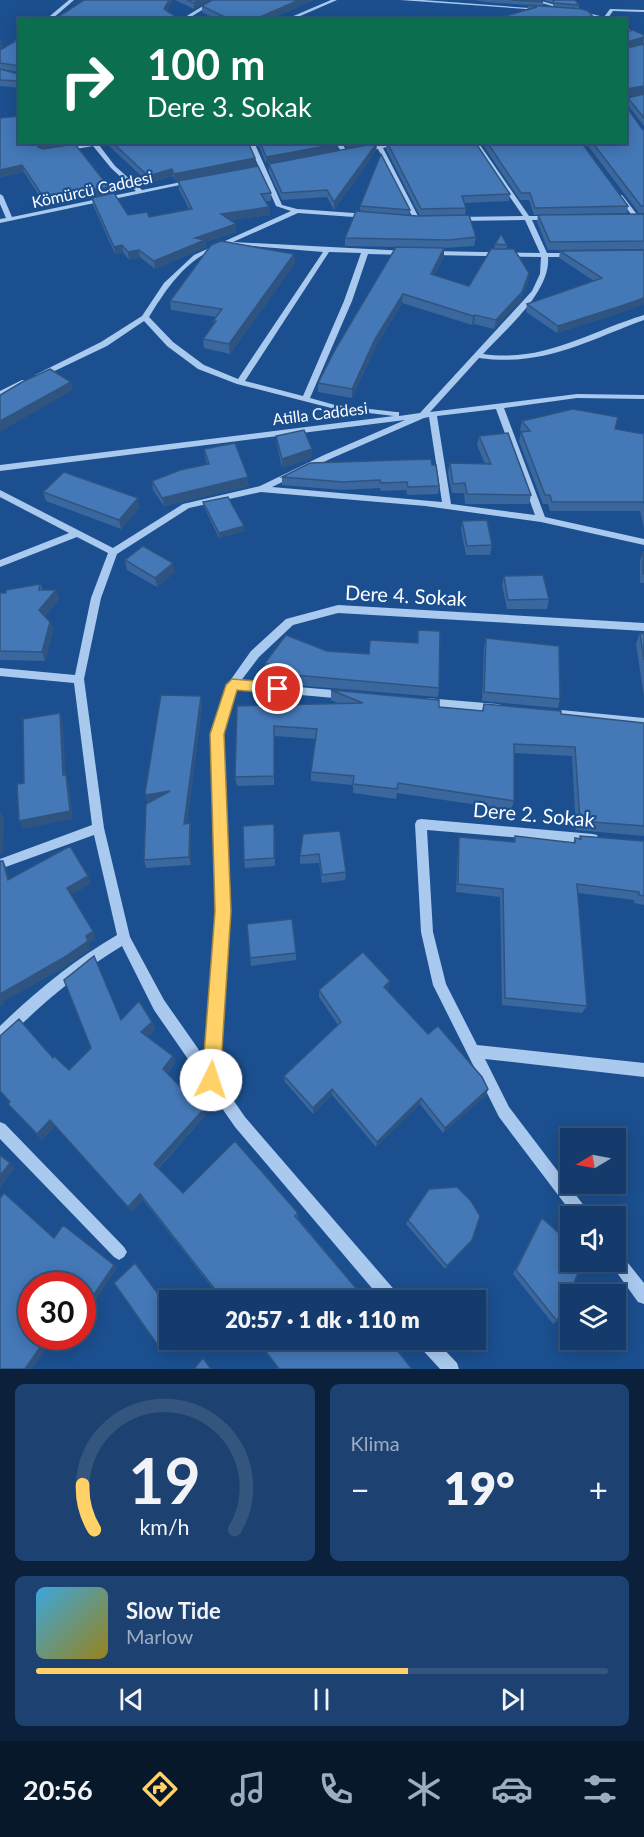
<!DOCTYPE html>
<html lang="tr">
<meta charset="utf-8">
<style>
body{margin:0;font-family:Lato,sans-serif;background:#1d4271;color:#f1f3f6;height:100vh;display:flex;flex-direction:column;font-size:22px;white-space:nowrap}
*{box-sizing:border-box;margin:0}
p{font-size:20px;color:#9dadc1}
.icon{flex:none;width:33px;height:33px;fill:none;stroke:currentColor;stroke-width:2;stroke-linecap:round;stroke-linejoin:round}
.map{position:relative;height:1369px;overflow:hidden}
.details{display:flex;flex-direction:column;gap:15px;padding:15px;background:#0b203b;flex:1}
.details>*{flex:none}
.guide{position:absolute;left:18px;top:18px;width:609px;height:126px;border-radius:0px;box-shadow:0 3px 15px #0003,0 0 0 2px #33557e;background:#0b6e4f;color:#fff;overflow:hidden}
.needle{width:39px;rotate:260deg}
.controls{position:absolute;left:560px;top:1128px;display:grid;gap:12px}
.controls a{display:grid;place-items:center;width:66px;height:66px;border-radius:0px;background:#143b6b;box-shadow:0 3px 15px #0003,0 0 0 2px #33557e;font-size:30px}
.speed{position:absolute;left:18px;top:1272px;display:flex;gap:12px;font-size:30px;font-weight:700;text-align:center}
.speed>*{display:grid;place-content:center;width:78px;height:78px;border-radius:50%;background:#143b6b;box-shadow:0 3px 15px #0003,0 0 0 2px #33557e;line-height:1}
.speed .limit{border:9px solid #d22;background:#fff;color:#111}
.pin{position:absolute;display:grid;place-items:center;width:51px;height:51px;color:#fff;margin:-26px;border:3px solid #fff;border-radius:50%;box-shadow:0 2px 6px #0007}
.me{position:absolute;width:66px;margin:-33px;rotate:4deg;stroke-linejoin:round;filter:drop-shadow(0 0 4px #0008)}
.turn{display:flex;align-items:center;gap:21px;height:126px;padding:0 30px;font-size:27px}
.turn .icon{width:78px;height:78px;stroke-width:2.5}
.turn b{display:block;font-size:42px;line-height:51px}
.big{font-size:45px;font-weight:800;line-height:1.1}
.details .tile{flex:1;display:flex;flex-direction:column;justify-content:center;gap:9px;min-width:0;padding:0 21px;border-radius:9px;background:#1d4271}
.details .dial{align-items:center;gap:0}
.dial svg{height:156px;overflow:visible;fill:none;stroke:#33557e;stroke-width:7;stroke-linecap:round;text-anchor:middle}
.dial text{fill:#f1f3f6;stroke:none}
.song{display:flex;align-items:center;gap:18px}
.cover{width:72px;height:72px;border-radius:9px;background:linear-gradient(135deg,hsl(200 70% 55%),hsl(50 70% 35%))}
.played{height:6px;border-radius:3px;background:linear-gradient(90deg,#ffd166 65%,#33557e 65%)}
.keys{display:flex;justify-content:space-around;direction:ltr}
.heat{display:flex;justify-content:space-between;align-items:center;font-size:33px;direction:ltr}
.details .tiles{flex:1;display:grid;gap:15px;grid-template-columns:1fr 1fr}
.tile:last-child{grid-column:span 2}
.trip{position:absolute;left:159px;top:1290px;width:327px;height:60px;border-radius:0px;background:#143b6b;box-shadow:0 3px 15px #0003,0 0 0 2px #33557e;font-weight:800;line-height:60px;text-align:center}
.tab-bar{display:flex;height:96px;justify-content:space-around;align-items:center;background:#08182b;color:#9dadc1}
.tab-bar .icon{width:42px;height:42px}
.tab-bar .active{color:#ffd166}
.tab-bar b{font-size:27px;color:#f1f3f6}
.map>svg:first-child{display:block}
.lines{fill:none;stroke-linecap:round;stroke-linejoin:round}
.minor{fill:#a9c9ee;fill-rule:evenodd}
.wall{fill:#3a679d}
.shaded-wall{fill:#305480}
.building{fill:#4478b7;stroke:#305480;stroke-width:1.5}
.route{fill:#ffd166;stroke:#a68842;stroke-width:1.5}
.labels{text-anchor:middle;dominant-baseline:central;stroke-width:4.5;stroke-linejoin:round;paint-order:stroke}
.far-street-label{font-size:16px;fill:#fff;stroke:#1b4f8f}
.street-label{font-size:20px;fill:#fff;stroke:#1b4f8f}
</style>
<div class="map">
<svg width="644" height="1369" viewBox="0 0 644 1369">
<rect width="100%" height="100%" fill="#1b4f8f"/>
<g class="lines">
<path class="minor" d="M 69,0 L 74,0 L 51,20 L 45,20 Z
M 213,0 L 218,0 L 186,20 L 180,20 Z
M 331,0 L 337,0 L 291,20 L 284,20 Z
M 400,0 L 423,0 L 542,9 L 540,10 Z
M 531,0 L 538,0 L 576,11 L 574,12 Z
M 610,9 L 644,10 L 644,12 L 613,11 L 608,18 L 611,20 L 602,20 L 578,12 L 580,11 L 604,17 Z
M 626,28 L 644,37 L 644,40 L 626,31 Z
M 20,38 L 20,42 L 0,55 L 0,51 Z
M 90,142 L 110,142 L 99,145 L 115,166 L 142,190 L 191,180 L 194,182 L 0,223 L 0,219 L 6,218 L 0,204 L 0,194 L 3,196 L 12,217 L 136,191 L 111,168 L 93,146 L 65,151 L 62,149 Z
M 248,142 L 254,142 L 282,205 L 297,209 L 368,214 L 371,216 L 368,218 L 298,213 L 233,242 L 407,251 L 410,253 L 407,255 L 368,254 L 352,301 L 310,398 L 335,405 L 396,412 L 399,412 L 399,416 L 420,413 L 532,291 L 540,274 L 541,257 L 431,255 L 428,253 L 431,251 L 540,253 L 525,220 L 455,221 L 452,219 L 455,217 L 523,216 L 472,142 L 478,142 L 529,216 L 551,216 L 554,218 L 551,220 L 532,220 L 547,253 L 572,253 L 575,255 L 572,257 L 548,257 C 551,292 505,330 483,354 C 544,363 588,332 644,315 L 644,320 C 586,341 544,367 479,358 L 430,412 L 577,394 L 644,395 L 644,399 L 577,398 L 504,408 L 545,517 L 644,539 L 644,545 L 541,522 L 425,506 L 261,492 L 189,508 L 117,554 L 101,598 L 84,679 L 104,828 L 130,937 L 164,1000 L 206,1060 L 217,911 L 212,734 L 227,685 L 251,651 L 286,619 L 338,605 L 644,623 L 644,631 L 338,613 L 293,625 L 259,657 L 240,682 L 345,691 L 349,692 L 350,695 L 349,698 L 345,699 L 236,689 L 222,734 L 229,911 L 218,1078 L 245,1117 L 398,1294 L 400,1300 L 382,1300 L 235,1127 L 154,1010 L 122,946 C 78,972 41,1005 5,1040 L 0,1042 L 0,1026 C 36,991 74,960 117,935 L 94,835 L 0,869 L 0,859 L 92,825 L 74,683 L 0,676 L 0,668 L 75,675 L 91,598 L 108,553 L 77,537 L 0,567 L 0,560 L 69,533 L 0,497 L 0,490 L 113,548 L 183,504 L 260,486 L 324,455 L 405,420 L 0,471 L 0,465 L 394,416 L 335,409 L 237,384 L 198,369 L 167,346 L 144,321 L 107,346 L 42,377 L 36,377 L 35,375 L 101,342 L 142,316 L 164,283 L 194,255 L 291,211 L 276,206 ZM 240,245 L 323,252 L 238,379 L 204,365 L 173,342 L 149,317 C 166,289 188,256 221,247 C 227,246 234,246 240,245 ZM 329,252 L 361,253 L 344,301 L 303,396 L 245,381 ZM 496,409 L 535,515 L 451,504 L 437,416 ZM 429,417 L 442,502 L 272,487 L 330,459 L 424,418 Z
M 335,142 L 341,142 L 348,153 L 347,154 L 343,154 Z
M 391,142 L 405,142 L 383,148 L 420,220 L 419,221 L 414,220 L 378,149 L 362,152 L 359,150 Z
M 618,195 L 622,195 L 639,217 L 638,218 L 634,218 L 617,196 Z
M 22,380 L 28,380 L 29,382 L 0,396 L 0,391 Z
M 426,698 L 497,704 L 501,705 L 502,708 L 501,711 L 497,712 L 426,706 L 422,705 L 421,702 L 422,699 Z
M 561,710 L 644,718 L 644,726 L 561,718 L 557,717 L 556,714 L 557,711 Z
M 421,819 L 593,834 L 597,835 L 599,839 L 597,843 L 593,844 L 427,830 L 433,932 L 446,984 L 477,1045 L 644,1063 L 644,1077 L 485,1059 L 509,1107 L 588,1211 L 590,1216 L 574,1216 L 499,1117 L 433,985 L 421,932 L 415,824 L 417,820 Z
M 0,1122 L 5,1124 L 124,1247 L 127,1252 L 124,1257 L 119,1260 L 114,1257 L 0,1139 Z
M 615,1250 L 620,1253 L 644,1283 L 644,1304 L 638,1302 L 610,1263 L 609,1262 L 615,1262 Z
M 417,1340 L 435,1340 L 457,1363 L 459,1369 L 440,1369 L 419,1346 Z"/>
</g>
<path class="wall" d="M 175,0 L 209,0 L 194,9 Z
M 314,0 L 268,20 L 218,20 L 202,12 L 202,6 Z
M 475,0 L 537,0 L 543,2 L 543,6 L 485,2 Z
M 544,0 L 575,0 L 579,5 L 579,9 L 553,7 L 553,3 Z
M 528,5 L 596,20 L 527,10 Z
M 626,32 L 644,35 L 644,43 L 627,47 L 644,44 L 644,93 L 626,96 L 626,106 L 642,129 L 644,130 L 644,213 L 639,213 L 585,142 L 626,142 Z
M 20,41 L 20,72 L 0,69 L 18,74 L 20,73 L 20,88 L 0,86 L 0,50 Z
M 644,94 L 644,126 L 627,104 L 628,98 Z
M 0,118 L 20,142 L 70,142 L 70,144 L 43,149 L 110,194 L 45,205 L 24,172 L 0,177 Z
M 108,142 L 248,142 L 256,165 L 175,181 L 173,176 L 149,183 L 108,145 Z
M 257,142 L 337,142 L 337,150 L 266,163 Z
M 344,142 L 377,142 L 348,148 Z
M 387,142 L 510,194 L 509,201 L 464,203 L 466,208 L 465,215 L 420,216 L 386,149 Z
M 481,142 L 581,142 L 628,206 L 627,213 L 534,215 L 529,200 L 520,200 Z
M 377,143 L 376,151 L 334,210 L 327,197 L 282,200 L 269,172 L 269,164 Z
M 178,181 L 271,193 L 271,201 L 266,201 L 269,207 L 270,215 L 230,220 L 236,224 L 236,232 L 205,242 L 206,247 L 155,269 L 140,257 L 129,260 L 123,252 L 115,254 L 93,205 L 92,198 L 128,215 L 149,217 L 189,209 L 179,189 Z
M 360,206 L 410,210 L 409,215 L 476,237 L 474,246 L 444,248 L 444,257 L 434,275 L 469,286 L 494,249 L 495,244 L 507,245 L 507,249 L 528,282 L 520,301 L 494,329 L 474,324 L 472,325 L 402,303 L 375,348 L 352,398 L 318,392 L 318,383 L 396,247 L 345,246 L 345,238 L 360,211 Z
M 644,214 L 644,249 L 548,250 L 537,222 L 538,215 Z
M 644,250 L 644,304 L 619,313 L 557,333 L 526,312 L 527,304 L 594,281 L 559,258 L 560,251 Z
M 294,254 L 295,263 L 230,354 L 204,348 L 203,339 L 214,325 L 213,321 L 216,317 L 171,310 L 170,301 Z
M 522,421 L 615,429 L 644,434 L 644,528 L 640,511 L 550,511 L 548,504 L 543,504 L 519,441 L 521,432 L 520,430 Z
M 276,436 L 312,449 L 312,458 L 282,468 L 277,445 Z
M 479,436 L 531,495 L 529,504 L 465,504 L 464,493 L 452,493 L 448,473 L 450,463 L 485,464 L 477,445 Z
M 204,449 L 249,486 L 164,506 L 153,490 L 152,481 L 207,465 L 205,457 Z
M 432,465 L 439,486 L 438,494 L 407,495 L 406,490 L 381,491 L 380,488 L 343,490 L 282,485 L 282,477 Z
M 43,492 L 140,507 L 121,529 L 46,501 Z
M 203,502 L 244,531 L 219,538 L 204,507 Z
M 462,521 L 492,545 L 490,555 L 466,555 L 461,530 Z
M 643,552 L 644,552 L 644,583 L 640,583 L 640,561 Z
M 125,560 L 175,572 L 157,587 L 127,570 Z
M 504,576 L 549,599 L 547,609 L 507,609 L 502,585 Z
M 40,584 L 43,590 L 56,590 L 59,600 L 45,616 L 50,622 L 53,631 L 45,661 L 0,660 L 0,593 L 6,593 Z
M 418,630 L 439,688 L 438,697 L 294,685 L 265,673 L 265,663 L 327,651 L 369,654 L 417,643 Z
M 640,633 L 644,634 L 644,697 L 636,644 Z
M 486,638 L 560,699 L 558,708 L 482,701 L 484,647 Z
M 331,690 L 439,707 L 482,711 L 484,704 L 561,714 L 644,723 L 644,836 L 576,830 L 572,756 L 514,753 L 514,801 L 511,810 L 397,793 L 396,799 L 353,793 L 353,785 L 311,781 L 311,772 L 316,739 L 274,736 L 274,785 L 237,786 L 235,777 L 237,706 L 340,704 L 331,700 Z
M 202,705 L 187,823 L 190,823 L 191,832 L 191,865 L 146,868 L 144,860 L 148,803 L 145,793 Z
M 275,832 L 275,866 L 245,868 L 244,860 Z
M 303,834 L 346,872 L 345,880 L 322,883 L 319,863 L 300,864 L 300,856 Z
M 515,836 L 573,843 L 575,838 L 579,839 L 580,836 L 644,841 L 644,905 L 634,903 L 634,900 L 578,893 L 587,1006 L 582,1013 L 502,1005 L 500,897 L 456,892 L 458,846 L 459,837 L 513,842 Z
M 296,953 L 296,960 L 251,966 L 250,958 Z
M 390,981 L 389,988 L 387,991 L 428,1034 L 488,1089 L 486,1095 L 443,1133 L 420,1104 L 376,1147 L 332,1095 L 313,1114 L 285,1082 L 284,1076 L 338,1025 L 319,997 L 319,990 Z
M 121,1020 L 152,1022 L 155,1029 L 147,1037 L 173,1056 L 175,1063 L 167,1074 L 203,1110 L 205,1116 L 159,1168 L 183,1193 L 298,1213 L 298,1218 L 366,1300 L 226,1300 L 224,1298 L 222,1300 L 143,1200 L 132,1212 L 55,1126 L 42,1140 L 8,1104 L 53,1058 L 69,1070 Z
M 542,1218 L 557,1321 L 553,1324 L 513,1274 L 539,1222 Z
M 408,1220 L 472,1240 L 469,1244 L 445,1269 L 406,1224 Z"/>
<path class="shaded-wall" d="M 169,0 L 173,0 L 165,15 L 164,9 Z
M 198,0 L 209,0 L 194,9 L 194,3 Z
M 299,0 L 314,0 L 268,20 L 253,20 Z
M 644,37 L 643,43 L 626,48 L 627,42 Z
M 1,40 L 3,47 L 0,49 L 0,41 Z
M 644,86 L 644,93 L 626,96 L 627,89 Z
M 41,142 L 70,142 L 70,144 L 41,150 L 38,147 L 39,143 Z
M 348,142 L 377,142 L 348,148 Z
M 377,143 L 376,151 L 334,210 L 334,202 Z
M 337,144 L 337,150 L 266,163 L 266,157 Z
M 255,158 L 256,165 L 175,181 L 174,174 Z
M 22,165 L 24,172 L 0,177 L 0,170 Z
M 172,169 L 173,176 L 149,183 L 148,176 Z
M 109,187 L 110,194 L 45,205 L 44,198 Z
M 269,207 L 270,215 L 222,221 L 221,214 Z
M 236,224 L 236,232 L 205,242 L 206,247 L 155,269 L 154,261 L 195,238 Z
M 122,245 L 123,252 L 115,254 L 114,247 Z
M 444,248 L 444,257 L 430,283 L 431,274 Z
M 139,250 L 140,257 L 129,260 L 128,252 Z
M 294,254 L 295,263 L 230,354 L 229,344 Z
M 529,273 L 528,282 L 520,301 L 494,329 L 496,320 Z
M 403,294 L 402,303 L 375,348 L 352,398 L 352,389 L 375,339 Z
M 644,298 L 644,304 L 619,313 L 557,333 L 558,326 Z
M 475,315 L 474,324 L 472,325 L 473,316 Z
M 71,382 L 73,390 L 0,432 L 0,421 Z
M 312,449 L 312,458 L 282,468 L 282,459 Z
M 248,477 L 249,486 L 164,506 L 162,498 Z
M 138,498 L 140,507 L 121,529 L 119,520 Z
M 244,526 L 244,531 L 219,538 L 219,533 Z
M 173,563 L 175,572 L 157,587 L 155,578 Z
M 56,590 L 59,600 L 42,620 L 39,610 Z
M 50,622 L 53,631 L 45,661 L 42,652 Z
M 201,696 L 202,705 L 186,832 L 184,824 Z
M 60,713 L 63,722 L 66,784 L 63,775 Z
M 66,775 L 69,784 L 73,819 L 23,829 L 19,821 Z
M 170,791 L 149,804 L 146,795 Z
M 0,810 L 4,818 L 3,853 L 0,854 Z
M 190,823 L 191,832 L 191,865 L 189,857 Z
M 3,861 L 7,869 L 12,888 L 8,880 Z
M 88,876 L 91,884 L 70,896 L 67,888 Z
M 93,931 L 96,939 L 89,943 L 86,936 Z
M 88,941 L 91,949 L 67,966 L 3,1002 L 5,1004 L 0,1007 L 0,994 Z
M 390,981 L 389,988 L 383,994 L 384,987 Z
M 152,1022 L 155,1029 L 144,1040 L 141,1032 Z
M 173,1056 L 175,1063 L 165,1076 L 163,1069 Z
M 332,1089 L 332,1095 L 313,1114 L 313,1108 Z
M 488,1089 L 486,1095 L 443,1133 L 445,1128 Z
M 421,1098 L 420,1104 L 376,1147 L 377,1142 Z
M 203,1110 L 205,1116 L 157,1169 L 154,1164 Z
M 50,1120 L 55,1126 L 42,1140 L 37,1134 Z
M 10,1163 L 15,1168 L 0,1188 L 0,1176 Z
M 140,1194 L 143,1200 L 132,1212 L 128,1207 Z
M 472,1240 L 469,1244 L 445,1269 L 447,1266 Z
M 114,1265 L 117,1268 L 82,1321 L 82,1312 Z
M 170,1331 L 170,1336 L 160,1346 L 157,1344 Z
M 48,1336 L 55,1336 L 32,1369 L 25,1369 Z"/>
<path class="building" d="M 84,0 L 169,0 L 164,9 L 181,20 L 53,20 Z
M 187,0 L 198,0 L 194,3 Z
M 212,0 L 299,0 L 253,20 L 231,20 L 202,6 Z
M 511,0 L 537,0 L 543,2 Z
M 553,0 L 575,0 L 579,5 L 554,3 Z
M 528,5 L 582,9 L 588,11 L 596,20 L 491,20 L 537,7 Z
M 633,30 L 644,35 L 644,37 L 627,42 L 626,45 L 626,32 Z
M 20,41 L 20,66 L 0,63 L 0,50 L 14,42 L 18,42 Z
M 644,44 L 644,86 L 627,89 L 626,106 L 642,129 L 644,130 L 644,206 L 641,206 L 592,142 L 626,142 L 626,46 L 628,48 Z
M 0,69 L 18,74 L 20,73 L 20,81 L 0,80 Z
M 644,94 L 644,118 L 628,98 Z
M 20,116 L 20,142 L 41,142 L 39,143 L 38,147 L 43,149 L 75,144 L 109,187 L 44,198 L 22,165 L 0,170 L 0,118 Z
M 112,142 L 248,142 L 255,158 L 174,174 L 172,169 L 148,176 Z
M 260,142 L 337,142 L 337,144 L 266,157 Z
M 387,142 L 475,142 L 510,194 L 462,196 L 466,208 L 421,209 Z
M 487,142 L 581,142 L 628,206 L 535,208 L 530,193 L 521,193 Z
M 377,143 L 334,202 L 327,190 L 282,193 L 269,164 Z
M 381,154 L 410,210 L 360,206 Z
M 258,166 L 271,193 L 261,194 L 269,207 L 221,214 L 236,224 L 195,238 L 205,240 L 154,261 L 139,250 L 128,252 L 122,245 L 114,247 L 92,198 L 114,193 L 128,215 L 147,212 L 149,217 L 192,209 L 178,181 Z
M 356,211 L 417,216 L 469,215 L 476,237 L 449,240 L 345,238 Z
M 644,214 L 644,241 L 550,242 L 538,215 Z
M 501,234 L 507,245 L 495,244 Z
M 221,241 L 294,254 L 229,344 L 203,339 L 216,321 L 213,321 L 222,309 L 170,301 L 211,245 Z
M 396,247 L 444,248 L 431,274 L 469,286 L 491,249 L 514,249 L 529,273 L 522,292 L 496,320 L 475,315 L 473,316 L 403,294 L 375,339 L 352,389 L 318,383 L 336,348 Z
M 644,250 L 644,298 L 621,306 L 558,326 L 527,304 L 602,278 L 560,251 Z
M 50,369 L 71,382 L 0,421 L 0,395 L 24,381 Z
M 573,409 L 618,417 L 615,429 L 644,434 L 644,504 L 643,502 L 552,502 L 550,495 L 545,495 L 521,432 L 530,431 L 522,421 Z
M 304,430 L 312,449 L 282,459 L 276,436 Z
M 508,433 L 531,495 L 467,494 L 465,483 L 453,484 L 450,463 L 491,464 L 479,436 Z
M 235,443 L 248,477 L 162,498 L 152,481 L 180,470 L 209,464 L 204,449 Z
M 431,459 L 432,465 L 436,465 L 439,486 L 408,487 L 407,482 L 381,483 L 380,480 L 343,482 L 282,477 L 310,463 Z
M 64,472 L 138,498 L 119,520 L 43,492 Z
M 228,497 L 244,526 L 219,533 L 203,502 Z
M 487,520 L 492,545 L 467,546 L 462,521 Z
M 143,546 L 173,563 L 155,578 L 125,560 Z
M 643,552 L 644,552 L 644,574 L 643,574 Z
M 543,575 L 549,599 L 508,600 L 504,576 Z
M 40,584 L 39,590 L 56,590 L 39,610 L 50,622 L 42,652 L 0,651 L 0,593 L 6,593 L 6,590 Z
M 418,630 L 440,631 L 439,688 L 294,675 L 265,663 L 286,635 L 327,651 L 369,654 L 370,640 L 418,643 Z
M 640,633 L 644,634 L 644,660 Z
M 486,638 L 559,646 L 560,699 L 484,692 Z
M 331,690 L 439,700 L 439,707 L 483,711 L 484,704 L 561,711 L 561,714 L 644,723 L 644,826 L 580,821 L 575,747 L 514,744 L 514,801 L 398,783 L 397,789 L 353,784 L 354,776 L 311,772 L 317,729 L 274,726 L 274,776 L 235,777 L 237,706 L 363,703 Z
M 161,695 L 201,696 L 184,824 L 190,823 L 189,857 L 144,860 L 146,804 L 170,791 L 146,795 L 145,793 Z
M 60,713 L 63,775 L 66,775 L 70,811 L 19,821 L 17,784 L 24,783 L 23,719 Z
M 274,824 L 274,858 L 244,860 L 243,826 Z
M 340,831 L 346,872 L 322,875 L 319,854 L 300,856 L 303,834 Z
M 515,836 L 575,843 L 575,838 L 581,839 L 580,836 L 644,841 L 644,896 L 639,895 L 639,892 L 577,884 L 587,1006 L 505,998 L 503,889 L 458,884 L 459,837 L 515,842 Z
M 70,846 L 88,876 L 67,888 L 93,931 L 86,936 L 88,941 L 63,958 L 0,994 L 0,861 L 3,861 L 8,880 Z
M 292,919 L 296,953 L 250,958 L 247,924 Z
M 363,952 L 390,981 L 384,987 L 428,1034 L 438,1026 L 482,1077 L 488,1089 L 445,1128 L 421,1098 L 377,1142 L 332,1089 L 313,1108 L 284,1076 L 341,1022 L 319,990 Z
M 94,956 L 121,1020 L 139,1001 L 152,1022 L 141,1032 L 173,1056 L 163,1069 L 203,1110 L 154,1164 L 183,1193 L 235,1141 L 298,1213 L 295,1216 L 366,1300 L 227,1300 L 222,1294 L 221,1297 L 140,1194 L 128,1207 L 50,1120 L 37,1134 L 8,1104 L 10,1102 L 0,1091 L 0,1036 L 19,1019 L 53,1058 L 54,1056 L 69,1070 L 91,1048 L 64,980 Z
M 0,1155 L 10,1163 L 0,1176 Z
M 457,1187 L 471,1201 L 480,1216 L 472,1240 L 447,1266 L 408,1220 L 429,1189 Z
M 4,1193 L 54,1238 L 63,1225 L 114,1265 L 82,1312 L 82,1286 L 32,1286 L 32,1336 L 48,1336 L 25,1369 L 0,1369 L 0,1198 Z
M 542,1218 L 570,1243 L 570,1262 L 583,1262 L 557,1321 L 516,1270 Z
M 135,1263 L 170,1310 L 170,1331 L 157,1344 L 114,1283 Z
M 257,1340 L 398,1340 L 393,1345 L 412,1369 L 279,1369 Z
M 203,1358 L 211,1369 L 194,1369 Z"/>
<path class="route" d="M 232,679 L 278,683 L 285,689 L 278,694 L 237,690 L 224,734 L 231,911 L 220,1080 L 217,1086 L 211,1089 L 204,1086 L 202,1080 L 215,911 L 210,734 L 226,685 Z"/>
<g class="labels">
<g class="far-street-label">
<text transform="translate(92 189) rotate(-12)">Kömürcü Caddesi</text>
<text transform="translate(320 413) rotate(-7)">Atilla Caddesi</text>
</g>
<g class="street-label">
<text transform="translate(406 595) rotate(3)">Dere 4. Sokak</text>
<text transform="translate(534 814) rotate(5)">Dere 2. Sokak</text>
</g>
</g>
</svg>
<div class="controls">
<a><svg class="needle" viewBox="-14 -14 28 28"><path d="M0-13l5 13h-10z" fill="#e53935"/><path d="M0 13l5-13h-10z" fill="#9dadc1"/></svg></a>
<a><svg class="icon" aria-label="sound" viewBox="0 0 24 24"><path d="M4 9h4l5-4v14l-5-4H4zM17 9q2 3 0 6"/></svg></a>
<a><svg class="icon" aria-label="layers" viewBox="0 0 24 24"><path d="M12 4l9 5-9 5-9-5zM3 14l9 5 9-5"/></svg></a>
</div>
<div class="speed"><div class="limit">30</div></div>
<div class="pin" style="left:278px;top:689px;background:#d93025"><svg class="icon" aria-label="arrive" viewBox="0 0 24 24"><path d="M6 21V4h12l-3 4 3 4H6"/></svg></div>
<svg class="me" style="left:211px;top:1080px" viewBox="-20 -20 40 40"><circle r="19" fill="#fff"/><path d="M0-13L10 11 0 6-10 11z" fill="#ffd166"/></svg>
<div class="trip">20:57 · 1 dk · 110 m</div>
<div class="guide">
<div class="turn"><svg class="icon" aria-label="right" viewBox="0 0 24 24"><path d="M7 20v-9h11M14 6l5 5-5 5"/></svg><div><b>100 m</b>Dere 3. Sokak</div></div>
</div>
</div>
<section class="details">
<div class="tiles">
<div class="tile dial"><svg viewBox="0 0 100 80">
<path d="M14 69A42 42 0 1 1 86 69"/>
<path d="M14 69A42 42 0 0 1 8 46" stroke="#ffd166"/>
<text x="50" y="56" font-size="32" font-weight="700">19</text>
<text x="50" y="72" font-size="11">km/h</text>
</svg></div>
<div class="tile"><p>Klima</p>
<div class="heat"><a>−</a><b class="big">19°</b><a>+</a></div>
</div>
<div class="tile">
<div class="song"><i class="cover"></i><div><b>Slow Tide</b><p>Marlow</p></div></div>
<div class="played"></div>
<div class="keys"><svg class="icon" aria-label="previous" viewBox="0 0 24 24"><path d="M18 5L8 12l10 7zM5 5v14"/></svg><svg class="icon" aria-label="pause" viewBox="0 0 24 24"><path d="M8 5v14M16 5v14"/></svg><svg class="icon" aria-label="next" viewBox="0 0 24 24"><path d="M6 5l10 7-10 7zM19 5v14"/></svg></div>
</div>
</div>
</section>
<nav class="tab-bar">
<b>20:56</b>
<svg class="icon active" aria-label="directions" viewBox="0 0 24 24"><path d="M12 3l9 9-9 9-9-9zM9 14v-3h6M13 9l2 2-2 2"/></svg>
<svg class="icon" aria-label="music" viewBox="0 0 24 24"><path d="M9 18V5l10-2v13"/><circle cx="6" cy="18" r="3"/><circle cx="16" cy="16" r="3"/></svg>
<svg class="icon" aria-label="phone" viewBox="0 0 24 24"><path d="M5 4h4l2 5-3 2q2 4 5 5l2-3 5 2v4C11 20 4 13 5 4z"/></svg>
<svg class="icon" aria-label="climate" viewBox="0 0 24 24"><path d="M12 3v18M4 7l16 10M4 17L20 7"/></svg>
<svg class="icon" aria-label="car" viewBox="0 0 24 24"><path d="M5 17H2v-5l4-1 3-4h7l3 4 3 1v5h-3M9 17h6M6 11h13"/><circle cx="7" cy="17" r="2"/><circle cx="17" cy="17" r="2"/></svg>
<svg class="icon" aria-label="filters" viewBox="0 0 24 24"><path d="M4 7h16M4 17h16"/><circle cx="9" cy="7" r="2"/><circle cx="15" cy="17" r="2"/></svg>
</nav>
